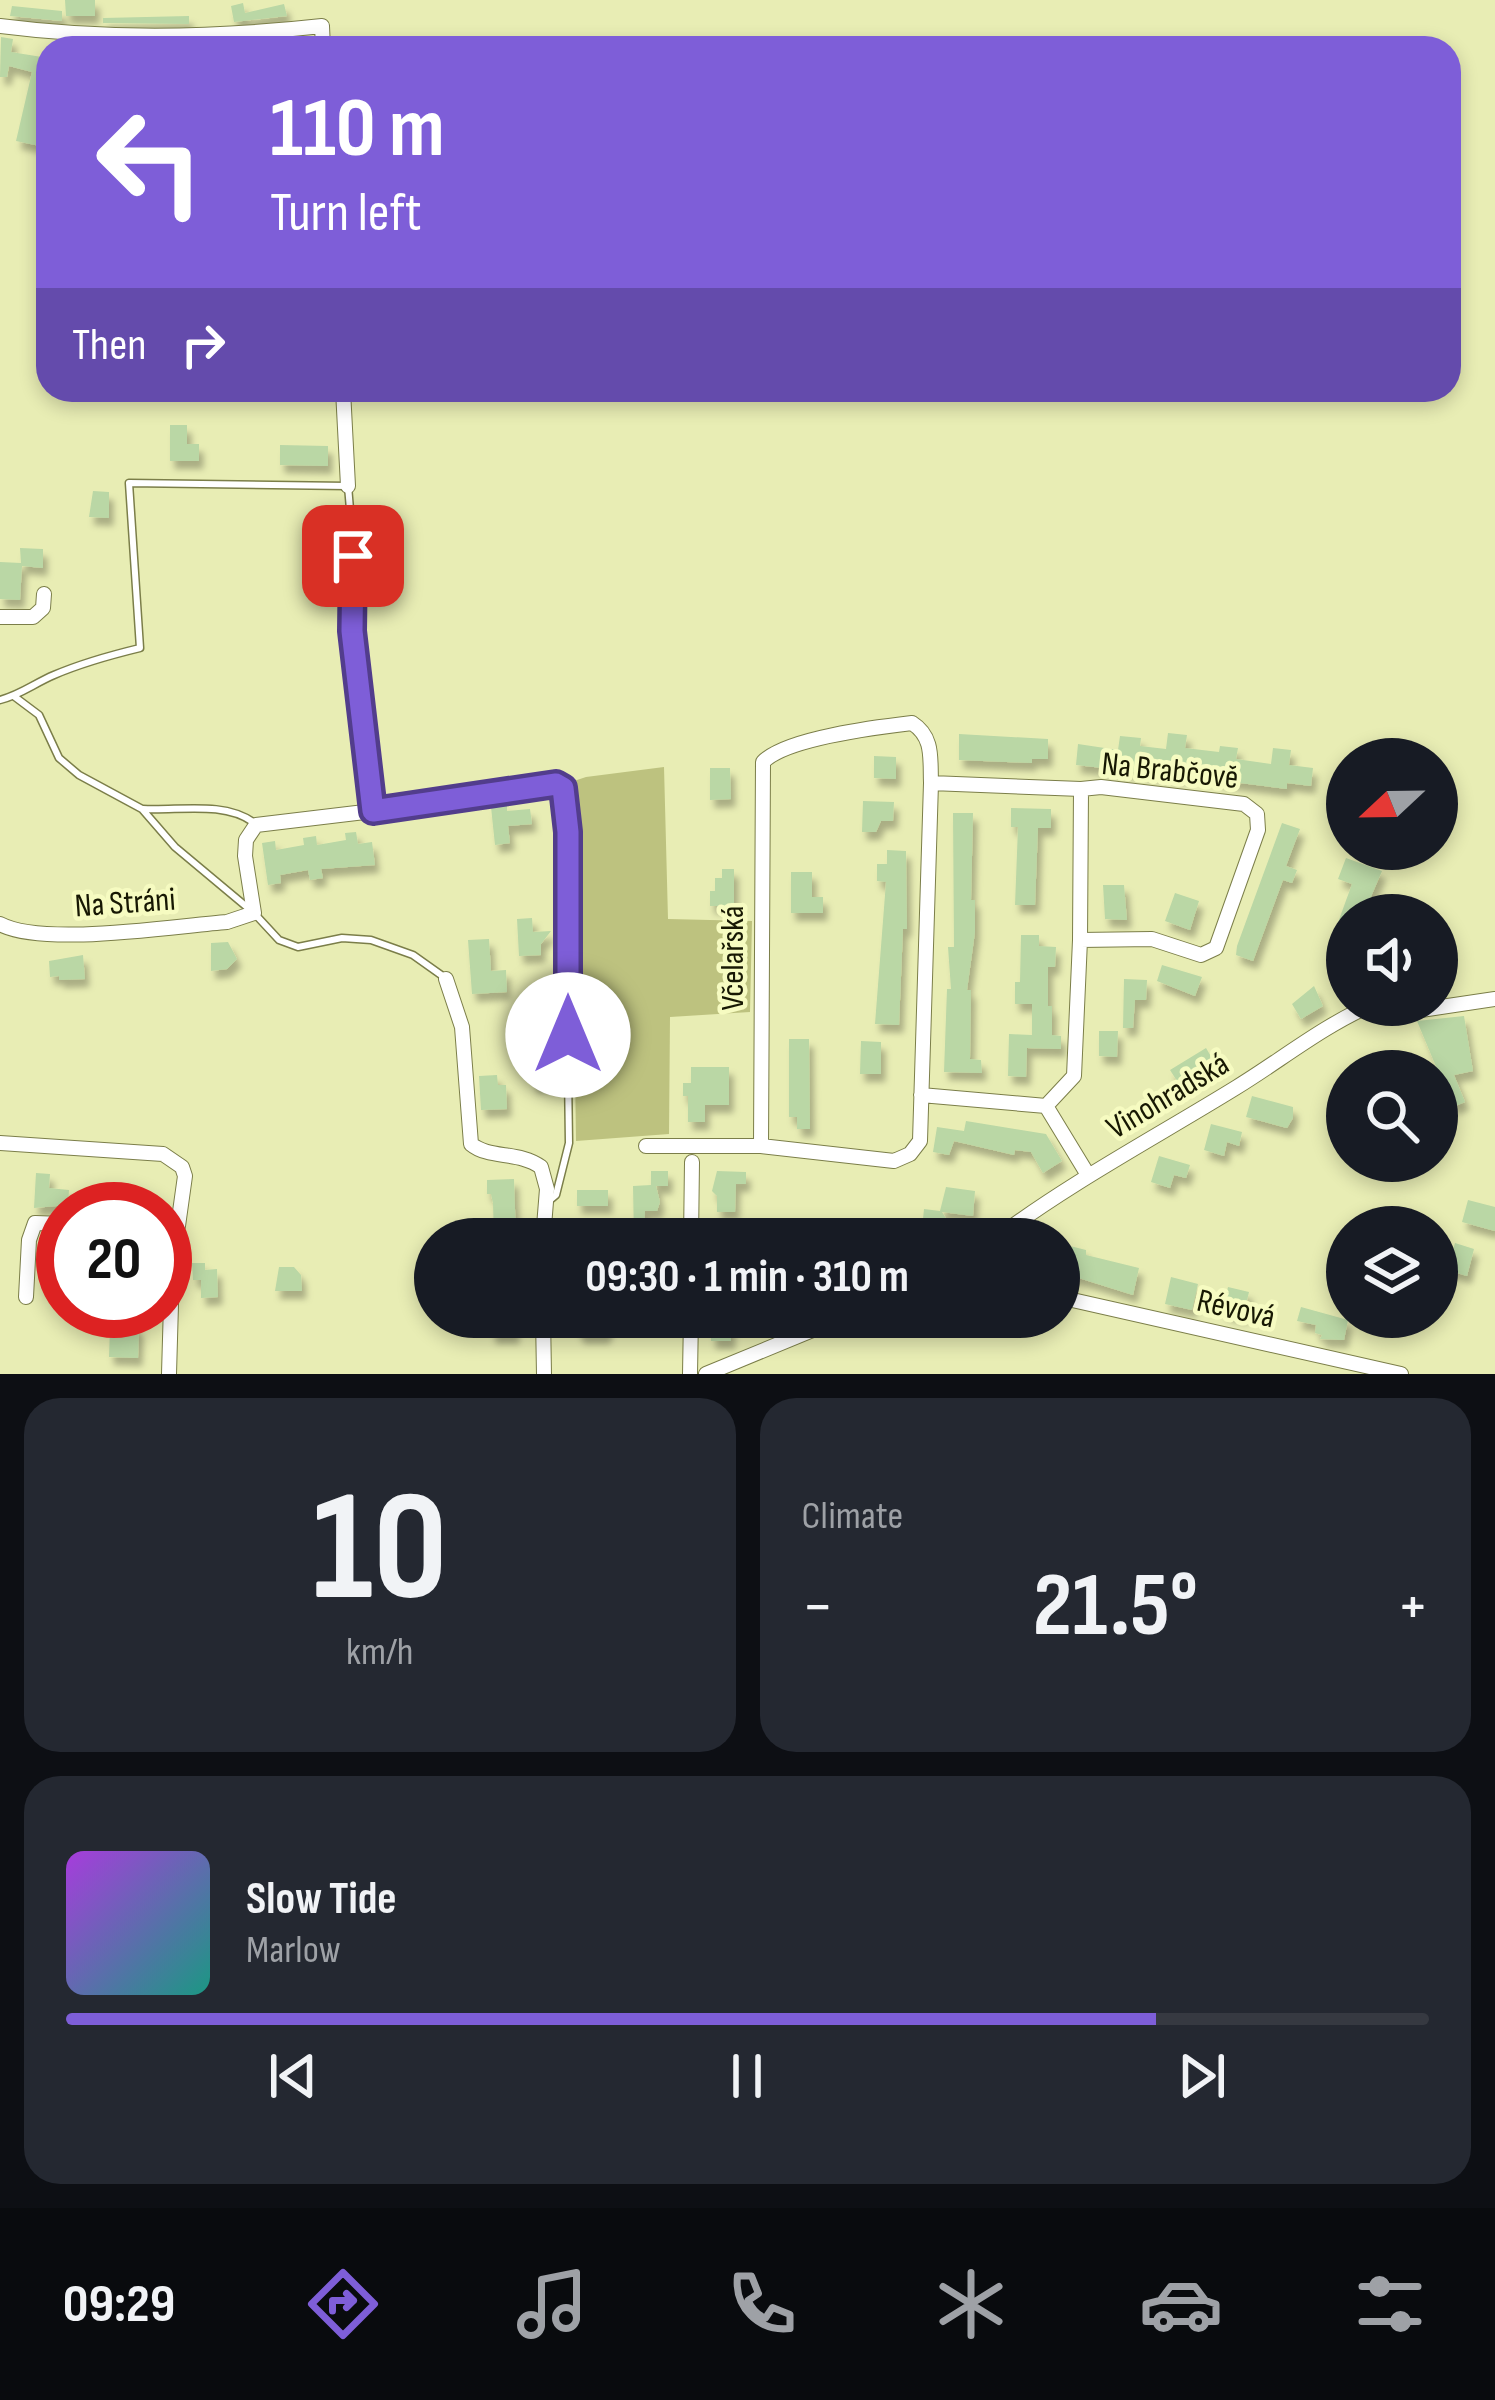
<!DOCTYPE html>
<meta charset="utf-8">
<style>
body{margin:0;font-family:"Sofia Sans Condensed",sans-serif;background:#242831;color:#f1f3f6;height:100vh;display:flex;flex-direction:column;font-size:45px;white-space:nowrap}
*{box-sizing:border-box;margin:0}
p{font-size:39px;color:#9ea1a6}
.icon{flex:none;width:66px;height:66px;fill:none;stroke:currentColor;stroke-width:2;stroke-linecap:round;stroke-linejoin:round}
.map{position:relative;height:1374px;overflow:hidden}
.panel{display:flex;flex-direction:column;gap:24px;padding:24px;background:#0d0f14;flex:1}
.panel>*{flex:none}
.top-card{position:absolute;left:36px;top:36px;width:1425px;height:366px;border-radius:36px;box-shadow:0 6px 18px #0003;background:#7e5ed8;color:#fff;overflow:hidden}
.needle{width:78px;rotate:248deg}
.controls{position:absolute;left:1326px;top:738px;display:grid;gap:24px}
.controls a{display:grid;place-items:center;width:132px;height:132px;border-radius:50%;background:#171b24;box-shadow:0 6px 18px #0003;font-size:60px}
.speed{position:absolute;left:36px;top:1182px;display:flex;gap:24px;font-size:60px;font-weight:700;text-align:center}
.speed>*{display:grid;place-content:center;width:156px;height:156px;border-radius:50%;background:#171b24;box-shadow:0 6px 18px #0003;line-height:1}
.speed .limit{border:18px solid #d22;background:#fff;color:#111}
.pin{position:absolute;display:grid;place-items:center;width:102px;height:102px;color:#fff;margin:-51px;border-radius:24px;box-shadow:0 6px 18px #0006}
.me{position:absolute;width:132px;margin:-66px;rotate:0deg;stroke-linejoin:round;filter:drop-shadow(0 0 9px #0008)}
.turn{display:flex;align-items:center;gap:42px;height:252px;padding:0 36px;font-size:54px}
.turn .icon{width:156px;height:156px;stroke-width:2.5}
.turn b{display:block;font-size:84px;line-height:102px}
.then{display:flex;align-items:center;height:114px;padding:0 36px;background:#0003;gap:24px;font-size:45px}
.big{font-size:90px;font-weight:700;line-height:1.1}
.panel .widget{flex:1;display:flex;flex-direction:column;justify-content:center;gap:18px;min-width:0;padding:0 42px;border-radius:36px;background:#242831}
.panel .dial{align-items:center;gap:0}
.dial b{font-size:156px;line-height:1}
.song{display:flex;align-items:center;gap:36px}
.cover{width:144px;height:144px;border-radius:18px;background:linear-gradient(135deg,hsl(280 70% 55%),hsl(170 70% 35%))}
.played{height:12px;border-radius:6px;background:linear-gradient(90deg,#7e5ed8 80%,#363941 80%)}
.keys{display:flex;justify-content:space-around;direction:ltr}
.heat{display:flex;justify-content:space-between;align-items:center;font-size:66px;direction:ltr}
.panel .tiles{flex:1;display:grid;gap:24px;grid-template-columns:1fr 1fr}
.widget:last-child{grid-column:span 2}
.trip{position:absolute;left:414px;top:1218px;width:666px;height:120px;border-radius:60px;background:#171b24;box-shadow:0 6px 18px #0003;font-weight:700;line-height:120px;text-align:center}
.menu{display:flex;height:192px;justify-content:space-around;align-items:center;background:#090b0e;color:#9ea1a6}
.menu .icon{width:84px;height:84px}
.menu .on{color:#7e5ed8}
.menu b{font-size:54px;color:#f1f3f6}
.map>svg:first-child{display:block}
.green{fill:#bdc27f}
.building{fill:#bad7a5;filter:url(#shadow)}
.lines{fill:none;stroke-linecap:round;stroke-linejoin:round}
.lane-casing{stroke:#7b7e49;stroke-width:9}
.street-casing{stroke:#7b7e49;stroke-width:16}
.lane{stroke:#fff;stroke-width:6}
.street{stroke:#fff;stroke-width:14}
.route-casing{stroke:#523d8c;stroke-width:30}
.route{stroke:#7e5ed8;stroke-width:21}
.labels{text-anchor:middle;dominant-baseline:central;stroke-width:9;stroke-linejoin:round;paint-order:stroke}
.street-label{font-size:33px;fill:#171803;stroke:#f6fbc1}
</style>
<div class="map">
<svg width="1495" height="1374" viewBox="0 0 1495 1374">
<defs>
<filter id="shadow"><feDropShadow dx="4.5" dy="8" stdDeviation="3" flood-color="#0004"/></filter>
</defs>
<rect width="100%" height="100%" fill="#e8edb4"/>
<path class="green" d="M 664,767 L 668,919 L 752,921 L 750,1012 L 670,1017 L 669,1134 L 576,1141 L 571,782 L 586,777 Z"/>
<path class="building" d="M 65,0 L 95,0 L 95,16 L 66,16 Z
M 243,3 L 245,13 L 284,4 L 287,16 L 234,22 L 231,6 Z
M 12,6 L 62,11 L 62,21 L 10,16 Z
M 189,16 L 189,24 L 103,23 L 103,18 Z
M 1,37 L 13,39 L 11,52 L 48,58 L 48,112 L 40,146 L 16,141 L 32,72 L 9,66 L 7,77 L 0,77 Z
M 170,425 L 187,425 L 187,444 L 199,444 L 199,461 L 170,461 Z
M 280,445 L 328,446 L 328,466 L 280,465 Z
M 93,491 L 109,492 L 109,518 L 89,517 Z
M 20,548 L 43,549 L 43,568 L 22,566 L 20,600 L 0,599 L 0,562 L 21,563 Z
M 1168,733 L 1187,735 L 1185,748 L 1219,752 L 1220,746 L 1238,748 L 1236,759 L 1271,764 L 1273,748 L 1291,750 L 1289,765 L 1313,768 L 1311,786 L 1287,783 L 1287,789 L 1216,780 L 1217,770 L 1183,767 L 1182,777 L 1076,765 L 1078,744 L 1118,750 L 1120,736 L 1141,738 L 1140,746 L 1166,749 Z
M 959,734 L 1048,739 L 1048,759 L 1032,759 L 1032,763 L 959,760 Z
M 874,756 L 896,757 L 896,779 L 874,778 Z
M 710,768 L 730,768 L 731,799 L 710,800 Z
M 863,801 L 894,802 L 893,821 L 881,821 L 876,832 L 862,832 Z
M 507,805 L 507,811 L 530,809 L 532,824 L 508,826 L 510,843 L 495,845 L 491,807 Z
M 1011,808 L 1051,809 L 1051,828 L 1038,828 L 1035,905 L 1015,905 L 1018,827 L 1011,827 Z
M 953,813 L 973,813 L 971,900 L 975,900 L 975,932 L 967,990 L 971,990 L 970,1059 L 981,1060 L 982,1073 L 944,1072 L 947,989 L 951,989 L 948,947 L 954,947 Z
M 1282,823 L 1300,829 L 1286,866 L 1297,870 L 1292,883 L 1283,880 L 1253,961 L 1236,955 L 1237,946 Z
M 356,832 L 358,844 L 372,842 L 375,865 L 321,869 L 323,878 L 310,880 L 308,870 L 280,875 L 281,883 L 268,885 L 262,843 L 275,841 L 276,850 L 304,845 L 303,838 L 316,836 L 317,845 L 346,840 L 345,833 Z
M 887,850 L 906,851 L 907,929 L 903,929 L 899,1025 L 875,1024 L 886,882 L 877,881 L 877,864 L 887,864 Z
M 1346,858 L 1382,871 L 1363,915 L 1347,915 L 1347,957 L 1328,950 L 1352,884 L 1338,879 Z
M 722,869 L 734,869 L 734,906 L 710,906 L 710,891 L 715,891 L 715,878 L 722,878 Z
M 791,872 L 812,872 L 812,897 L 823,897 L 823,913 L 791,913 Z
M 1103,885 L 1124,885 L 1127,920 L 1105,919 Z
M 1175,893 L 1199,901 L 1190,930 L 1165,921 Z
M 532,918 L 533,932 L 551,931 L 541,944 L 541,955 L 519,956 L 517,919 Z
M 1021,935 L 1039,935 L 1039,946 L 1056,947 L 1055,967 L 1048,967 L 1048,1006 L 1052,1006 L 1052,1035 L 1061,1036 L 1061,1049 L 1027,1048 L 1026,1077 L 1008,1076 L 1009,1034 L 1032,1035 L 1032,1004 L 1015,1004 L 1015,982 L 1020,982 Z
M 489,939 L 491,971 L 506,970 L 507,992 L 472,994 L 468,940 Z
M 228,942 L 237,959 L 227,969 L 211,971 L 211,943 Z
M 83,955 L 85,979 L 59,980 L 59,976 L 50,977 L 49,961 Z
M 1162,965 L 1202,977 L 1195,996 L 1157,981 Z
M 1124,979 L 1147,980 L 1146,1000 L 1135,1000 L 1133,1028 L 1123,1028 Z
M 1314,986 L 1323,1006 L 1301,1019 L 1292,1004 Z
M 1464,1016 L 1473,1071 L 1454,1075 L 1465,1102 L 1453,1107 L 1417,1021 Z
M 1099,1031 L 1118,1031 L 1117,1057 L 1099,1056 Z
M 531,1033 L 531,1047 L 543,1050 L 543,1072 L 556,1071 L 557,1084 L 532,1085 L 532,1070 L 520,1063 L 519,1034 Z
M 789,1039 L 809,1039 L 810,1129 L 797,1129 L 797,1117 L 789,1117 Z
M 861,1041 L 881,1042 L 881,1074 L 860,1074 Z
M 1206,1048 L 1216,1065 L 1179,1084 L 1170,1070 Z
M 691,1067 L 729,1067 L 729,1105 L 705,1105 L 705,1122 L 688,1122 L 688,1096 L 683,1096 L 683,1083 L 691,1083 Z
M 497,1075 L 498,1085 L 506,1085 L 507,1109 L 481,1110 L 479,1076 Z
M 1252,1096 L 1293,1107 L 1293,1118 L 1287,1128 L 1246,1117 Z
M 966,1121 L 1046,1134 L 1062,1161 L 1043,1173 L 1031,1152 L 1015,1150 L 1014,1155 L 954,1141 L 949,1155 L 933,1152 L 937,1127 L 964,1131 Z
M 1211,1124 L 1242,1132 L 1239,1146 L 1227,1142 L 1224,1156 L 1204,1150 Z
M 1159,1156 L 1190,1165 L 1186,1178 L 1174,1175 L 1170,1188 L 1151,1182 Z
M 651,1171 L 668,1171 L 668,1186 L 656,1186 L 660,1202 L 657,1211 L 645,1211 L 644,1239 L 634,1239 L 633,1186 L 651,1185 Z
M 717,1171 L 746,1172 L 746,1184 L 736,1184 L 735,1212 L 717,1212 L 717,1196 L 712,1191 Z
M 36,1173 L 50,1174 L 49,1188 L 69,1190 L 68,1205 L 34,1208 Z
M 514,1179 L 516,1239 L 494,1239 L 493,1203 L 491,1194 L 487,1194 L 487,1180 Z
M 946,1187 L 975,1191 L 973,1216 L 942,1212 L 959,1239 L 946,1239 L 941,1232 L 930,1239 L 921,1239 L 924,1209 L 940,1211 Z
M 577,1190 L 608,1190 L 608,1206 L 577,1206 Z
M 1468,1200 L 1495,1207 L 1495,1231 L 1462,1222 Z
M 1455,1243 L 1474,1249 L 1467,1276 L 1447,1270 Z
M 1062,1244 L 1086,1250 L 1086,1255 L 1139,1268 L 1133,1295 L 1069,1275 L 1066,1287 L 1059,1286 Z
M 51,1257 L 63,1257 L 63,1294 L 50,1294 L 50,1287 L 42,1286 L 43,1268 L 51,1268 Z
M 192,1263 L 205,1263 L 205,1270 L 217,1269 L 218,1297 L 201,1298 L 201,1280 L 193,1280 Z
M 279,1267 L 294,1267 L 301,1275 L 302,1291 L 275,1291 Z
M 1171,1277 L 1198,1284 L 1192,1310 L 1165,1304 Z
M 1228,1287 L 1249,1292 L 1243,1317 L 1222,1312 Z
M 1301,1307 L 1348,1320 L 1344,1340 L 1320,1339 L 1322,1335 L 1315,1333 L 1316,1325 L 1297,1321 Z
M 490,1317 L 515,1317 L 515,1336 L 491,1336 Z
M 580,1317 L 605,1317 L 609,1328 L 605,1336 L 580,1336 L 576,1329 Z
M 711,1317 L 731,1317 L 731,1341 L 711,1341 Z
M 131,1322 L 139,1329 L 138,1358 L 109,1357 L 110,1327 L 127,1328 Z"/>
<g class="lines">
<g class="lane-casing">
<path id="lane" d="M 15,697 L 39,715 L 59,758 L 79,775 L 142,809 L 175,847 L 254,913 L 279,940 L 298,947 L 342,938 L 371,940 L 413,955 L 444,977
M 0,700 C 20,695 35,683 54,675 C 82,663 111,655 140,648 L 129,483 L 348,486 L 354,556 L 352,631 L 373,811 L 555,784 L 564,792 L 569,1143 L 556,1195 L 550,1200
M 143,809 C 179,811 223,801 253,822"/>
</g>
<g class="street-casing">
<path id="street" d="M 0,26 C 108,40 214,38 322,26 L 323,48
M 343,390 L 348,486
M 0,617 L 33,617 L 43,608 L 44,594
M 931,783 L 1081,789
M 0,924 C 43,947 174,926 227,922 L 254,913 L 245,856 L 246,840 L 256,825 L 373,811
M 1080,940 L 1152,939 L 1201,955 L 1216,948 L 1258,830 L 1257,814 L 1244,804 L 1101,787 L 1081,789 L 1080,940 L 1074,1076 L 1046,1106 L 1088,1175
M 446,979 L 462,1027 L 471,1144 C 489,1159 519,1151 541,1167 L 547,1189 L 543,1239
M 1399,1005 L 1421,1010 L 1495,999
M 921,1095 L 1046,1106
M 0,1143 L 163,1154 L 182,1167 L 185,1176 L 178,1226 L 173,1235 L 169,1374
M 646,1146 L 761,1146 L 894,1161 L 910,1154 L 920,1141 L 931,783 C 930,759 934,737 912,723 C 878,727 786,738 763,762 L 761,1146
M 691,1239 L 692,1162
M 995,1239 C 1071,1182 1156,1137 1237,1087 C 1281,1060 1323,1026 1371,1005
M 26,1297 L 29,1240 L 35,1223 L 63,1224
M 1059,1297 L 1401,1374
M 543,1317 L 544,1374
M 690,1374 L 691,1317
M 706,1374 L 844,1317"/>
</g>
<use href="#lane" class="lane"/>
<use href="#street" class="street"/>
</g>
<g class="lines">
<g class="route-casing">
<path id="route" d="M 353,556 L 352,631 L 373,811 L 556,784 L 563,788 L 568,832 L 568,1035"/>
</g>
<use href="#route" class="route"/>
</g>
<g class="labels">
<g class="street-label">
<text transform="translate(1170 771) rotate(6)">Na Brabčově</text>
<text transform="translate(125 903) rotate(-4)">Na Stráni</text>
<text transform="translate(733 958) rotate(-90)">Včelařská</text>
<text transform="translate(1168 1096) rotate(-31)">Vinohradská</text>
<text transform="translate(1236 1309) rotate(13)">Révová</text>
</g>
</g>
</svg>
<div class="controls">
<a><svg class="needle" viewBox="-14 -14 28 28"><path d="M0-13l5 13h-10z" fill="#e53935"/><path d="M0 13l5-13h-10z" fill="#9ea1a6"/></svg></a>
<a><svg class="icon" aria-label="sound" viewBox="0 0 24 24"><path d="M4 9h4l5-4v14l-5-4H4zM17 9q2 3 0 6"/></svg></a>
<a><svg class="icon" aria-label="search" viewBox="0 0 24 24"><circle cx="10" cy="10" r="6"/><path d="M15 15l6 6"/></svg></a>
<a><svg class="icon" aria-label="layers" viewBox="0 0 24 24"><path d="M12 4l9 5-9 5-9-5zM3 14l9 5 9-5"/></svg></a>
</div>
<div class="speed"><div class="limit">20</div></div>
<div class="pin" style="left:353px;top:556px;background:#d93025"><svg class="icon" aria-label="arrive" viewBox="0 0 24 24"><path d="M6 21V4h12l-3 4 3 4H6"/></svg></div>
<svg class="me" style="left:568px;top:1035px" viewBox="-20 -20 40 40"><circle r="19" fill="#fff"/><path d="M0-13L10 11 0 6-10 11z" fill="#7e5ed8"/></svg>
<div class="trip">09:30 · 1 min · 310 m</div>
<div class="top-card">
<div class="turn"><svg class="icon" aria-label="left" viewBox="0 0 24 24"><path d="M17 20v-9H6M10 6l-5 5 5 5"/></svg><div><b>110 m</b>Turn left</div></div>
<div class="then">Then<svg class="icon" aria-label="right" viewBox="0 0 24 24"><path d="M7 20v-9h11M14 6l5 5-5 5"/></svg></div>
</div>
</div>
<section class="panel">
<div class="tiles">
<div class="widget dial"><b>10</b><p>km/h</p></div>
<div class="widget"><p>Climate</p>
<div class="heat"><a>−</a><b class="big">21.5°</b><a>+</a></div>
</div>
<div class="widget">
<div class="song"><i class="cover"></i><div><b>Slow Tide</b><p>Marlow</p></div></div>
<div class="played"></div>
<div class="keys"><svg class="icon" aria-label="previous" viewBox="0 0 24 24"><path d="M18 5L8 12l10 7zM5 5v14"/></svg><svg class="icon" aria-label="pause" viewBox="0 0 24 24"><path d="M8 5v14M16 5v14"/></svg><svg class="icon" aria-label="next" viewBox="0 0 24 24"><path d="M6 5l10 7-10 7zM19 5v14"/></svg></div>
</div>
</div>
</section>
<nav class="menu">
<b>09:29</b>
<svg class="icon on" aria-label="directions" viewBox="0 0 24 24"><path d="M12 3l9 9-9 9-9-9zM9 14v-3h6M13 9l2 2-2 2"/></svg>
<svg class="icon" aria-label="music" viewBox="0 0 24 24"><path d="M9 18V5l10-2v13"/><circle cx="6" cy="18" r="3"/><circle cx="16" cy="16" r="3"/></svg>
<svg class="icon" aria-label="phone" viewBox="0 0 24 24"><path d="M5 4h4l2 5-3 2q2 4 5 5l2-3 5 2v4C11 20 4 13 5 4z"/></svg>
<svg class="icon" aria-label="climate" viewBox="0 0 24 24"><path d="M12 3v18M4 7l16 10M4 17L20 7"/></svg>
<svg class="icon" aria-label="car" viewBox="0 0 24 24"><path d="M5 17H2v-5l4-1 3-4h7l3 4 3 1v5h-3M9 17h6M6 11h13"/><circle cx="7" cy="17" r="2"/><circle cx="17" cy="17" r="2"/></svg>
<svg class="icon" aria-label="filters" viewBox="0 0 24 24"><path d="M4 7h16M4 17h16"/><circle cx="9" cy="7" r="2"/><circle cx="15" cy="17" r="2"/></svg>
</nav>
